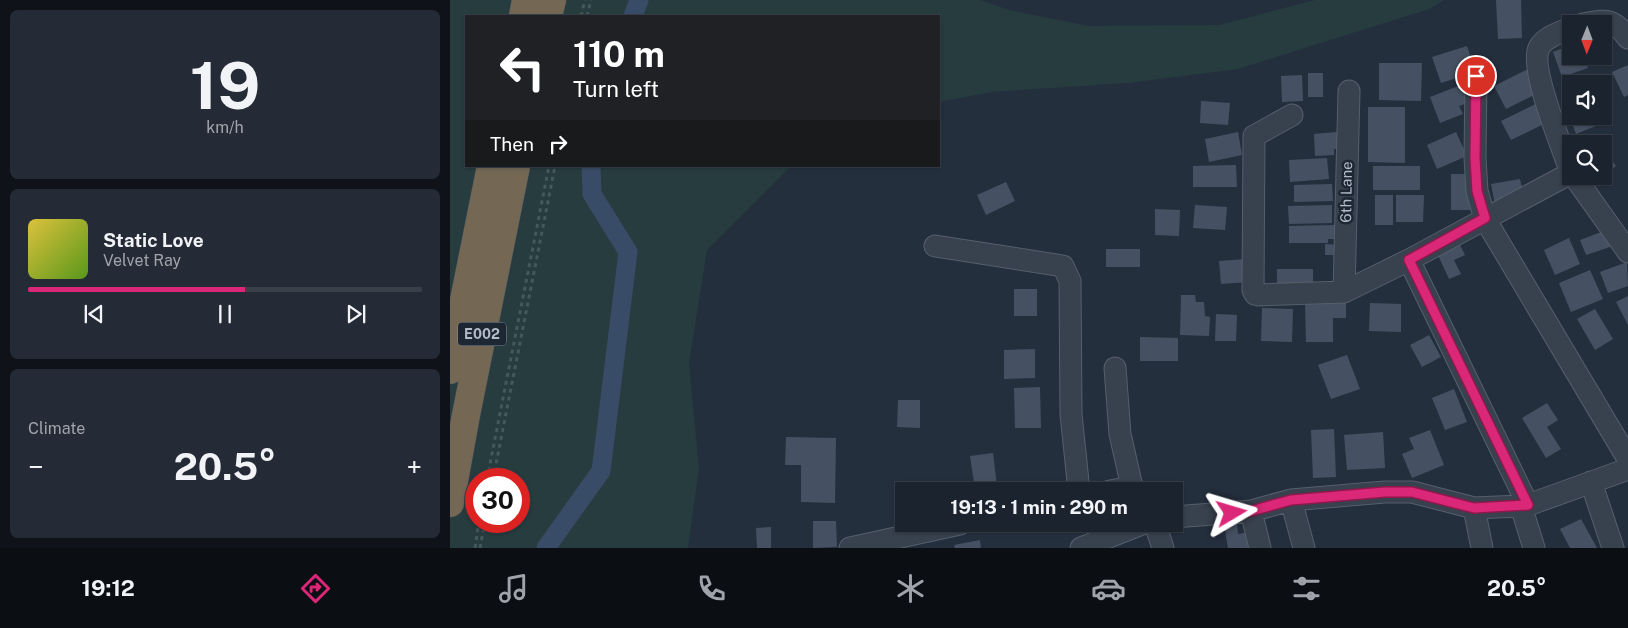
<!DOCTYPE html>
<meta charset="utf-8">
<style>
body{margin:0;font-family:"Public Sans",sans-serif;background:#242b36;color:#f1f3f6;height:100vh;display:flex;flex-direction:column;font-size:19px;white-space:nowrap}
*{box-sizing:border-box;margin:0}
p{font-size:16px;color:#a0a4aa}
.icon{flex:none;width:28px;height:28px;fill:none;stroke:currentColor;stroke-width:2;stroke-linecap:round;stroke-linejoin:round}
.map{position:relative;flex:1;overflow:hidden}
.drawer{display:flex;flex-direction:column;gap:10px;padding:10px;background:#0f1319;width:450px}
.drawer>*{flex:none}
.guide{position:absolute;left:15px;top:15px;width:475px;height:152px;border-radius:0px;box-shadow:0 1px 4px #0004,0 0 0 1px #39404a;background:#202124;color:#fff;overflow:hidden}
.needle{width:32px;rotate:181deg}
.tools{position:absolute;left:1112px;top:15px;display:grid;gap:10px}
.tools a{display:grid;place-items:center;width:50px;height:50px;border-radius:0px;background:#1b232e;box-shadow:0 1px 4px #0004,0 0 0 1px #39404a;font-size:25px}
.speed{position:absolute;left:15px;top:468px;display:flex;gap:10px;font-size:25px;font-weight:700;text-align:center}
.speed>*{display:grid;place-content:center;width:65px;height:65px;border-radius:50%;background:#1b232e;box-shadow:0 1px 4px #0004,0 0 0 1px #39404a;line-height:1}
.speed .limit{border:8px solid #d22;background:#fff;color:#111}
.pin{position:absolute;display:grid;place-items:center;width:42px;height:42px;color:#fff;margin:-21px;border:2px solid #fff;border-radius:50%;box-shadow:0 1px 5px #0007}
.me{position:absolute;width:55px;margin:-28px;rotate:83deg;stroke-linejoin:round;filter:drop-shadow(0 0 4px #0008)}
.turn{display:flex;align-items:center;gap:18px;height:105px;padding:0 25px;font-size:22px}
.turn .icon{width:65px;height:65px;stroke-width:2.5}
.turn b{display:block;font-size:35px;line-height:42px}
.then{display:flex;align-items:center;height:48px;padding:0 25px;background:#0003;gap:10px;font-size:19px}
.big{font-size:38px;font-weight:700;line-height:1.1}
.drawer .widget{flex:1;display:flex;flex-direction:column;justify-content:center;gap:8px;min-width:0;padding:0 18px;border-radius:8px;background:#242b36}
.drawer .dial{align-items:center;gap:0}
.dial b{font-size:65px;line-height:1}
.song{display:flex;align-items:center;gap:15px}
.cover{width:60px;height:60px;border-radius:8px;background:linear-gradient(135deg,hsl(50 70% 55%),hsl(90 70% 35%))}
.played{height:5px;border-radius:2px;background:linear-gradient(90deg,#db2777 55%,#39404a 55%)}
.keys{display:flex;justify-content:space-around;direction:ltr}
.heat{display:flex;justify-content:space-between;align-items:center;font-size:28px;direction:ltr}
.trip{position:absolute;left:445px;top:482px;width:288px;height:50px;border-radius:0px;background:#1b232e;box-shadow:0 1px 4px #0004,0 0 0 1px #39404a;font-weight:700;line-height:50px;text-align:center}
.dock{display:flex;height:80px;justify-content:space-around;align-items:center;background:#0b0e12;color:#a0a4aa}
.dock .icon{width:35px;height:35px}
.dock .active{color:#db2777}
.dock b{font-size:22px;color:#f1f3f6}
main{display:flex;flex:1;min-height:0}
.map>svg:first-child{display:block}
.green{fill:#263c3f;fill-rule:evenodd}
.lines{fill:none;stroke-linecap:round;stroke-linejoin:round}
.canal{stroke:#394c67;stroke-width:19}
.building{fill:#455162}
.minor-casing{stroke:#565f6c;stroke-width:23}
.motorway-casing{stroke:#434c59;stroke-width:29}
.path{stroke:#44595c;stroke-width:3;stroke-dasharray:4 4;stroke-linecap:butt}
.minor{stroke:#38414e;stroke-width:21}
.motorway{stroke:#746855;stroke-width:28}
.route-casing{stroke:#8e194d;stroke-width:12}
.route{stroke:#db2777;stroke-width:9}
.labels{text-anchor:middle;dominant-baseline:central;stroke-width:5;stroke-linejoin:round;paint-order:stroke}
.shield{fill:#1d2633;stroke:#878f9c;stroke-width:1}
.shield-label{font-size:14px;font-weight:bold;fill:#b4bcc9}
.street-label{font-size:15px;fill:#b4bcc9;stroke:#1d2633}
</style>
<main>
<section class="drawer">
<div class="widget dial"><b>19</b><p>km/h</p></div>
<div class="widget">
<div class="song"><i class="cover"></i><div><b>Static Love</b><p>Velvet Ray</p></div></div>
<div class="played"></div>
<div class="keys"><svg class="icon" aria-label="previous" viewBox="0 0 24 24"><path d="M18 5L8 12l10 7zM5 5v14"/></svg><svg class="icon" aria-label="pause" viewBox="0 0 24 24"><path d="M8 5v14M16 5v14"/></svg><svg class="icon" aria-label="next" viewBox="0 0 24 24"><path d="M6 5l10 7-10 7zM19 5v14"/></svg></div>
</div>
<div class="widget"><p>Climate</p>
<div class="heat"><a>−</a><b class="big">20.5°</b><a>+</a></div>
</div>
</section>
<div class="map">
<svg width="1178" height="548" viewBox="0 0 1178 548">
<rect width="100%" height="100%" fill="#242f3e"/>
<path class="green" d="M 0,0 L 530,0 L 559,10 L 639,26 L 770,25 L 865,0 L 994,0 L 979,9 L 788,69 L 678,83 L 541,92 L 489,102 L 489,16 L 16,16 L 16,166 L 341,166 L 257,250 L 239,363 L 249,468 L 238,548 L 0,548 ZM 26,479 L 69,479 L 69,521 L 26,521 Z"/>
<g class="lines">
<path class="canal" d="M 183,16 L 189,0
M 96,548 L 151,471 L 178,252 L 142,194 L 141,166"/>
</g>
<path class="building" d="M 1046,0 L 1071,0 L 1072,38 L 1048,39 Z
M 1121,45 L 1121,56 L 1134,56 L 1138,68 L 1112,77 L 1103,52 Z
M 1017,46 L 1026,72 L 991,83 L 982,57 Z
M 929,63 L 972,63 L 971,101 L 929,100 Z
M 1178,65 L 1178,95 L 1174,97 L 1162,72 Z
M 1080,68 L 1092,91 L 1056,109 L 1044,86 Z
M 858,73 L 873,73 L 873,97 L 858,97 Z
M 852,75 L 853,101 L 832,102 L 831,76 Z
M 1011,85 L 1018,103 L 1009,106 L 1013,114 L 990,123 L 980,97 Z
M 751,101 L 780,103 L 778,125 L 750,123 Z
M 1092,101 L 1102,120 L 1061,140 L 1051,121 Z
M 918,107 L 955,107 L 955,163 L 918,162 Z
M 1154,110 L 1158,121 L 1126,134 L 1119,115 L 1154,116 Z
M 788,132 L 792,155 L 759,162 L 755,139 Z
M 887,132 L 888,149 L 884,149 L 884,155 L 865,156 L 864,134 Z
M 1006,132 L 1017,156 L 987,169 L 977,145 Z
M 1154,150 L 1166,166 L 1154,176 Z
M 877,158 L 879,179 L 840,182 L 839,160 Z
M 786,165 L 787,187 L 743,187 L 743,166 Z
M 923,166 L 970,166 L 970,190 L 923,190 Z
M 1001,174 L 1024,174 L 1024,210 L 1001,210 Z
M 1070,179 L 1073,192 L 1053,196 L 1054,203 L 1045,205 L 1041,184 Z
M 556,182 L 565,201 L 536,215 L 527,195 Z
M 882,184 L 883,201 L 844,202 L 844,185 Z
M 925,195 L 943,195 L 943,225 L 925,225 Z
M 946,195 L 974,195 L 973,222 L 946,222 Z
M 745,205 L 777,207 L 775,230 L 743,228 Z
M 882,205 L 882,223 L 839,224 L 838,206 Z
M 705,209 L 730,210 L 729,236 L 705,235 Z
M 885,225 L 886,239 L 878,239 L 878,243 L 839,243 L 839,226 Z
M 1154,231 L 1160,247 L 1136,255 L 1130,240 Z
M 1119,238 L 1130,264 L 1105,275 L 1094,250 Z
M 1008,241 L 1015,255 L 1004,260 L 1011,274 L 999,279 L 986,251 Z
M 875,244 L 890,245 L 890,255 L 875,255 Z
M 656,249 L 690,249 L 690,267 L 656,267 Z
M 796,259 L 798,282 L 771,284 L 769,261 Z
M 1177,262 L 1178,286 L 1158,293 L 1150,272 Z
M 827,269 L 863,269 L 863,290 L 827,290 Z
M 1140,270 L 1153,299 L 1121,312 L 1109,283 Z
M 564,289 L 587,289 L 587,316 L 564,316 Z
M 731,295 L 745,295 L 746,302 L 754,302 L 755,316 L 760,317 L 759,336 L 730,335 Z
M 1178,296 L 1178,325 L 1166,302 Z
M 855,302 L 896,302 L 896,318 L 883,318 L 883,342 L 856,342 Z
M 920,303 L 951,304 L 951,332 L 919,331 Z
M 812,308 L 843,309 L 842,342 L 811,341 Z
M 1145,309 L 1163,339 L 1145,350 L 1127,319 Z
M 766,314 L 787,315 L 786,341 L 765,341 Z
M 979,335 L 991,357 L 972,367 L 960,345 Z
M 690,337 L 728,338 L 728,361 L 690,361 Z
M 585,349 L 585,378 L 554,379 L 554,350 Z
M 897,355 L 910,389 L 881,399 L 868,365 Z
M 590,387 L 591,428 L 565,428 L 564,388 Z
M 1004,389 L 1017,422 L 995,430 L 982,398 Z
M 448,400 L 470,400 L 470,428 L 447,427 Z
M 1097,403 L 1108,420 L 1097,427 L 1111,449 L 1096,458 L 1072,418 Z
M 884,429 L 886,477 L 863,478 L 861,430 Z
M 980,430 L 994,465 L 962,478 L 952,454 L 964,449 L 959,438 Z
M 933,432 L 935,468 L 897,470 L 894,435 Z
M 336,437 L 386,438 L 385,503 L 351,502 L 351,465 L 335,465 Z
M 543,453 L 547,486 L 525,489 L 520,456 Z
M 1131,519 L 1147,548 L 1120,548 L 1110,529 Z
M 363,521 L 386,521 L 387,547 L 363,548 Z
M 787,523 L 788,534 L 800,532 L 802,548 L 778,548 L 774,525 Z
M 321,527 L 321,548 L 307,548 L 306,528 Z
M 530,540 L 531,548 L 505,548 L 504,545 Z"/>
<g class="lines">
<g class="minor-casing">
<path id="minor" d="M 1133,24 C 1156,20 1162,17 1178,38
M 1121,28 C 1111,32 1094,37 1089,48 C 1079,68 1113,149 1121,173
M 1026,76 L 1025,158 L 1027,191 L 1035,219 L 959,260 L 1078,505
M 842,115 L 804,136 L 803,290 L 805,294 L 809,295 L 894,292 L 959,260
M 1121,173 L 1035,219 L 1178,459
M 1124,176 L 1178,252
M 485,246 L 613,266 L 620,281 L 621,414 L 629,491
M 894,292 L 899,91
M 665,368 L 670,434 L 682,487 L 685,491
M 1141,482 L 1163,548
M 660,491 L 682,487
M 841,500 L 854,548
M 1071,506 L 1084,548
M 1024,508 L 1032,548
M 801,511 L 810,548
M 724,517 L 801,511 L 841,500 L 935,492 L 962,492 L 1024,508 L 1071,506 L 1078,505 L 1178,469
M 705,524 L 713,548
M 400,548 L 510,524
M 631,548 L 692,524"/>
</g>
<g class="motorway-casing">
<path id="motorway" d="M 73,16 L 76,0
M 98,16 L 102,0
M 0,370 L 41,166
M 0,503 L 16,415 L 66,166"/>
</g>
<path class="path" d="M 131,16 L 135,0
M 137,16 L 141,0
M 37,479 L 99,166
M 43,479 L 105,166
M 25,548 L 29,521
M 30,548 L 35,521"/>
<use href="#minor" class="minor"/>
<use href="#motorway" class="motorway"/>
</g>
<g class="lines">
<g class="route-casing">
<path id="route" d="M 782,513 L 801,511 L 841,500 L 935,492 L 962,492 L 1024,508 L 1078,505 L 959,260 L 1035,218 L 1027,191 L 1025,158 L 1026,76"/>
</g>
<use href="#route" class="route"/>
</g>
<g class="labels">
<rect class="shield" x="8" y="322.5" width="48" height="23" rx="4"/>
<g class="shield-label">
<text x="32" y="334">E002</text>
</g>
<g class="street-label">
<text transform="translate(896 192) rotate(-89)">6th Lane</text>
</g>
</g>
</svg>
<div class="tools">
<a><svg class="needle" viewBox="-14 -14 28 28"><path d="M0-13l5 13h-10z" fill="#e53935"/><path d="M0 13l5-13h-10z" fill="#a0a4aa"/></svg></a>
<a><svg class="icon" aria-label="sound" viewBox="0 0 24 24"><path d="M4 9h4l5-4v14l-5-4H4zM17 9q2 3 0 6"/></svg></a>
<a><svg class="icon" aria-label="search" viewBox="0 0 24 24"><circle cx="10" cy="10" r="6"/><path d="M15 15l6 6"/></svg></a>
</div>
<div class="speed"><div class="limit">30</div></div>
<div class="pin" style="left:1026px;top:76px;background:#d93025"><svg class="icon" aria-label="arrive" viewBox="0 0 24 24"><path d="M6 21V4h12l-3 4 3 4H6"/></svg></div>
<svg class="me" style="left:782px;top:513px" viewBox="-20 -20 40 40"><path d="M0-17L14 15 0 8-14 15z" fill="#db2777" stroke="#fff" stroke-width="4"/></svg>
<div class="trip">19:13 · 1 min · 290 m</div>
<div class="guide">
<div class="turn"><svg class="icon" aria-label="left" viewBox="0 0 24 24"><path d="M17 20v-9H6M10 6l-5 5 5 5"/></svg><div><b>110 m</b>Turn left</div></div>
<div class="then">Then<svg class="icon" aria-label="right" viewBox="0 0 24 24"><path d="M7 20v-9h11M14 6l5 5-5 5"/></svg></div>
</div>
</div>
</main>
<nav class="dock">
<b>19:12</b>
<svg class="icon active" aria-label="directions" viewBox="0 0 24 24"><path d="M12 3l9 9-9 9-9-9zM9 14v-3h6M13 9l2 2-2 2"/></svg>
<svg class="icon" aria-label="music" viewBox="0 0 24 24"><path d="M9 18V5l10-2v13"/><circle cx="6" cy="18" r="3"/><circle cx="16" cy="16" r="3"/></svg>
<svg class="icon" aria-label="phone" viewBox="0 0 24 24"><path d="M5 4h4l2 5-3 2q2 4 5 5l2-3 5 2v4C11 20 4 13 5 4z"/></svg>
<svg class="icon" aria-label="climate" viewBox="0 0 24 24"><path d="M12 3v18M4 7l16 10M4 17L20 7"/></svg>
<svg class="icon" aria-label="car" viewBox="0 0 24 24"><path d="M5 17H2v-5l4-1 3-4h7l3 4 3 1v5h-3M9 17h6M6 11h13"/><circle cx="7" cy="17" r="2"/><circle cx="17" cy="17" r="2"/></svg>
<svg class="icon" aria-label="filters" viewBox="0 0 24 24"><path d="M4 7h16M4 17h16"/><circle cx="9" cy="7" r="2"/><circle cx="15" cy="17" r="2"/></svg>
<b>20.5°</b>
</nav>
